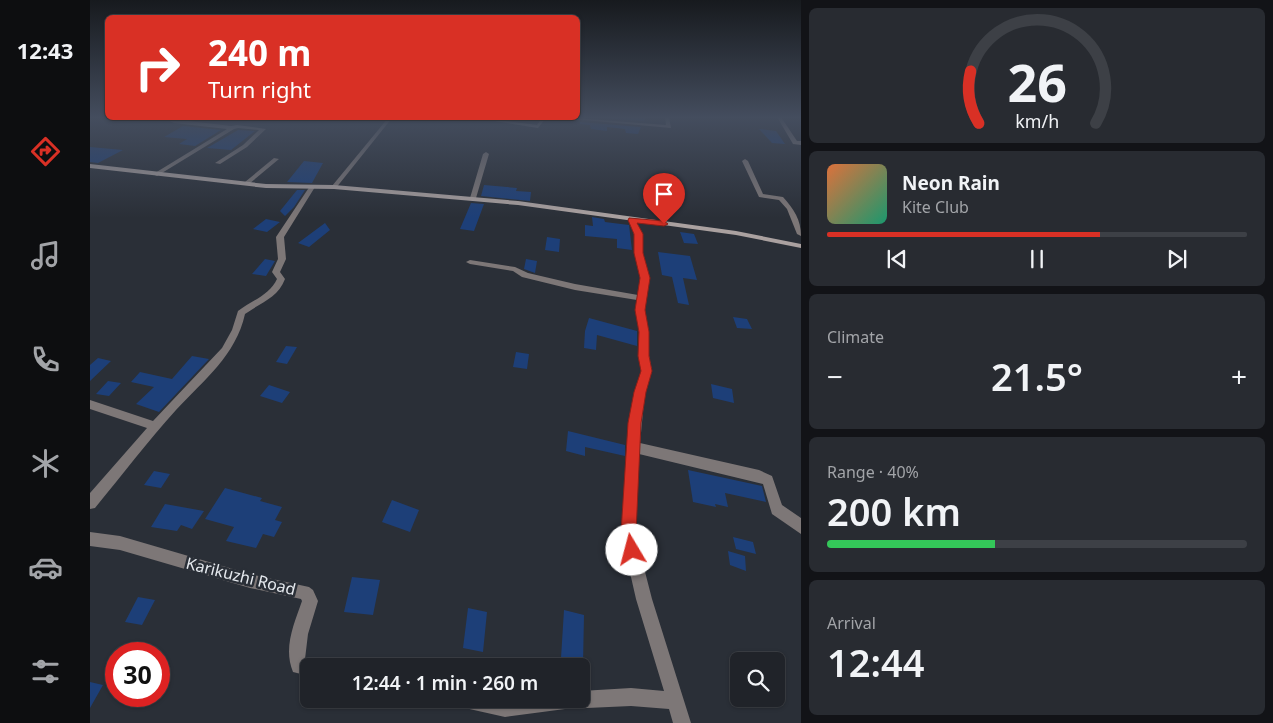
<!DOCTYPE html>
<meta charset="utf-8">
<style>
body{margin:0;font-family:"Noto Sans",sans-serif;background:#282b31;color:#f1f3f6;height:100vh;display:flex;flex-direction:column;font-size:19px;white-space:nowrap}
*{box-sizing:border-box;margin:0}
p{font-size:16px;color:#a2a4a8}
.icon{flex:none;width:28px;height:28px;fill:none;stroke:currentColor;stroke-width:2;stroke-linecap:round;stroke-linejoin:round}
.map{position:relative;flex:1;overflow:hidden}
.drawer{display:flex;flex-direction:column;gap:8px;padding:8px;background:#121317;width:472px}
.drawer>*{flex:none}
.banner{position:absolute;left:15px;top:15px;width:475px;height:105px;border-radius:8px;box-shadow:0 1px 4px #0004,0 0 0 1px #3d4046;background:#d93025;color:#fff;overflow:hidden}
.buttons{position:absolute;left:640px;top:652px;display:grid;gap:10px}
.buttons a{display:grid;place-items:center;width:55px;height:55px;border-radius:8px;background:#202329;box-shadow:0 1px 4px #0004,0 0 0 1px #3d4046;font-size:25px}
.speed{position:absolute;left:15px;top:642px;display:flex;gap:10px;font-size:25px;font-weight:700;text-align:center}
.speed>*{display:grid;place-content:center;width:65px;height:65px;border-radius:50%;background:#202329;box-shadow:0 1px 4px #0004,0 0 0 1px #3d4046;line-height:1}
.speed .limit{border:8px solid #d22;background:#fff;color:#111}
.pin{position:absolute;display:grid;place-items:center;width:42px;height:42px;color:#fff;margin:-51px -21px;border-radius:50% 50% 50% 0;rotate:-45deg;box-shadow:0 0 5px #0007}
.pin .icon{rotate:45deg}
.me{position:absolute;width:55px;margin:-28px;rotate:352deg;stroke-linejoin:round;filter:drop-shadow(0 0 4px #0008)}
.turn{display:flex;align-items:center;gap:18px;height:105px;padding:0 20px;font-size:22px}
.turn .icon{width:65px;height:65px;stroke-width:2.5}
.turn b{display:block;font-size:35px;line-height:42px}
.big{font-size:38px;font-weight:600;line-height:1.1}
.drawer .card{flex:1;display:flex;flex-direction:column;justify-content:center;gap:8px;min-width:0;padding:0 18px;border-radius:8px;background:#282b31}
.drawer .dial{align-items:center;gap:0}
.dial svg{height:130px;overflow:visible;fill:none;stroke:#3d4046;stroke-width:7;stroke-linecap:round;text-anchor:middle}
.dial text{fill:#f1f3f6;stroke:none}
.song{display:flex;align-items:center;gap:15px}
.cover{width:60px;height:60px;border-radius:8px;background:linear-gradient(135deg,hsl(20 70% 55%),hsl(160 70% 35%))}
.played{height:5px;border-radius:2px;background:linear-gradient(90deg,#d93025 65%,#3d4046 65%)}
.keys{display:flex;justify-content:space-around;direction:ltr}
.heat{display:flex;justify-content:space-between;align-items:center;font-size:28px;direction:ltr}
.charge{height:8px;border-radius:4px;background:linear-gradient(90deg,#34c759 40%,#3d4046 0)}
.trip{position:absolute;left:210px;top:658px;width:290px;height:50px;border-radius:8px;background:#202329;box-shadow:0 1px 4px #0004,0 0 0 1px #3d4046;font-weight:600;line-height:50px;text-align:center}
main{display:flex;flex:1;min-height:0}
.menu{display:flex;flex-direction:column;width:90px;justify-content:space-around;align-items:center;background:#0d0e10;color:#a2a4a8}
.menu .icon{width:35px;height:35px}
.menu .current{color:#d93025}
.menu b{font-size:22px;color:#f1f3f6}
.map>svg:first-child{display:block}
.building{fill:#1d3f78}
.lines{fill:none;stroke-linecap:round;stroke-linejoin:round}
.street{fill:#7d7777;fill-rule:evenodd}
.secondary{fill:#aaa1a0;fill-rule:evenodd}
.route{fill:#d93025;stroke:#8d1f18}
.labels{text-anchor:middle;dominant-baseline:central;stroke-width:5;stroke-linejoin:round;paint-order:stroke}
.near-street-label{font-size:16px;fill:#e6eaef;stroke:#2a2f37}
</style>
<main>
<nav class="menu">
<b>12:43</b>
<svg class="icon current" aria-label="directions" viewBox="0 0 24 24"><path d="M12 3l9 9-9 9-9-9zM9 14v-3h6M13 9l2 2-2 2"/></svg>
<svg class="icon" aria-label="music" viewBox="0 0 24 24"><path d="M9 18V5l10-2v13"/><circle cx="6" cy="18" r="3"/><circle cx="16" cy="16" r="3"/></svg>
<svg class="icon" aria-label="phone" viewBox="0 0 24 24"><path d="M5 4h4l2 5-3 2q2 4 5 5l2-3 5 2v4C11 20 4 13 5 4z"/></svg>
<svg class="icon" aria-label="climate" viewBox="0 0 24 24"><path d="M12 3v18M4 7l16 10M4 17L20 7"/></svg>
<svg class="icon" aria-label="car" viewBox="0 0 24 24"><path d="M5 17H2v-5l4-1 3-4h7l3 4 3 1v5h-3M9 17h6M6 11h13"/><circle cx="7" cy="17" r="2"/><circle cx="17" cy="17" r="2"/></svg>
<svg class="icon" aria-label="filters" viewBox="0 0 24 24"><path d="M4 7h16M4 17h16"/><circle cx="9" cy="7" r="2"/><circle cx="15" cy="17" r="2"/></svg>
</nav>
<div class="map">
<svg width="711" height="723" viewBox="0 0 711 723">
<rect width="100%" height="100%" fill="#2a2f37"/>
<path class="building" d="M 498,117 L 555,117 L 554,121 Z
M 490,122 L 551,127 L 548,134 L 536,133 L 535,129 L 517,127 L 517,131 L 501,129 L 500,125 L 490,124 Z
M 93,126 L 131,130 L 105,146 L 89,144 L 97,139 L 74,137 Z
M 669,129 L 686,131 L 695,144 L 682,143 Z
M 148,130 L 165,131 L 141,150 L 117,148 Z
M 0,147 L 33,150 L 8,163 L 0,162 Z
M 214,161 L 233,163 L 222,183 L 197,182 Z
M 394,185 L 427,188 L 426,191 L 441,192 L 440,201 L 391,196 Z
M 207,190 L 215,190 L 204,207 L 195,216 L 190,211 Z
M 381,203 L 394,204 L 384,231 L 370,229 Z
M 502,217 L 514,219 L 515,222 L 539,225 L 542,250 L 527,248 L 527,239 L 495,236 L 495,225 L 503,226 Z
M 176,219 L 190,222 L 177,232 L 163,229 Z
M 235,223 L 240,230 L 219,247 L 208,243 Z
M 590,232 L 604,234 L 608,244 L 594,243 Z
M 457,237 L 470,239 L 469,252 L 455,250 Z
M 568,252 L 600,256 L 607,280 L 593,278 L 599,305 L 588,303 L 582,277 L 572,275 Z
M 175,259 L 185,261 L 176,276 L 162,274 Z
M 436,259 L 447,261 L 445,273 L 434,269 Z
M 643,317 L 657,319 L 662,329 L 647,328 Z
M 499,318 L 547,331 L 547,346 L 507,335 L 506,350 L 494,348 L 495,331 Z
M 196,346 L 207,347 L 197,364 L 186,362 Z
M 426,352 L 439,354 L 437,369 L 423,367 Z
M 102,356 L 119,359 L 69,412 L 46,404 L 64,387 L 41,382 L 50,372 L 82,379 Z
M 8,358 L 21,361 L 0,381 L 0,365 Z
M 18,381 L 31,383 L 19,396 L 6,394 Z
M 621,384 L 642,389 L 644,403 L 623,398 Z
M 179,385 L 200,392 L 192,403 L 170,396 Z
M 478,431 L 535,445 L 535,456 L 495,447 L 495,456 L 476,451 Z
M 598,470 L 672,486 L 676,502 L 635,493 L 638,507 L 625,504 L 626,507 L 603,502 Z
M 64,471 L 80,474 L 71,488 L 54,485 Z
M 135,488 L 172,498 L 170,501 L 192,507 L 185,520 L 192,522 L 184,537 L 173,534 L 166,548 L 136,541 L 144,527 L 115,519 Z
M 302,500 L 329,510 L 320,532 L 292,522 Z
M 75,504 L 114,511 L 102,529 L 91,525 L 87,531 L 61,527 Z
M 643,537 L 663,542 L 666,554 L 646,549 Z
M 638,551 L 655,556 L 656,571 L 640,565 Z
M 262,577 L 290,580 L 283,615 L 254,612 Z
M 48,597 L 65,600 L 52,625 L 35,622 Z
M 378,608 L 397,612 L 393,652 L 373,648 Z
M 474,610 L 494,615 L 493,664 L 471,658 Z
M 0,682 L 13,685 L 0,708 Z"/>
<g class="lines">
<path class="street" d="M 575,117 L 579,117 L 581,128 L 472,118 L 485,118 L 576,125 Z
M 687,117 L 691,117 L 707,141 L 711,141 L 711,145 L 703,144 Z
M 73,118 L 141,126 L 147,125 L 176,129 L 157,147 L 130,164 L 125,163 L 153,145 L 169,130 L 148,128 L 144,129 L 67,176 L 65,175 L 65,173 L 137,129 L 84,123 Z
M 298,118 L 302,118 L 246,188 L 242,188 L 242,186 Z
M 385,118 L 393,118 L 447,125 L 452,118 L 456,118 L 448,128 Z
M 396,152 L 399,154 L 386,198 L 381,199 L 380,198 L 393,154 Z
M 184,158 L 189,159 L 159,184 L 155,184 L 155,182 Z
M 655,159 L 658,161 L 673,194 L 693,197 C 704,209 711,220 711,236 L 707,234 L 697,209 L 689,200 L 669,197 L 652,161 Z
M 220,186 L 225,187 L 194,237 L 196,259 L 190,272 L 195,279 C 188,298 170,303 155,314 C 146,355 114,380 86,410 C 58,441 32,475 5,508 L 0,509 L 0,493 L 57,428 L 0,409 L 0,400 L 63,421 L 132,348 L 142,330 L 148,311 C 161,301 180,295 187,279 L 182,272 L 188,259 L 186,237 Z
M 540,219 L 544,219 L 552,234 L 553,253 L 559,278 L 554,310 L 559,332 L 559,356 L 562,371 L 555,391 L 550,443 L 669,470 L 682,476 L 692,505 L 711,518 L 711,534 L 682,514 L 673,484 L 549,454 L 545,533 L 562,599 L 601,723 L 583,723 L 579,709 L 541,706 L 475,709 L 415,717 L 375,708 L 369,705 L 366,699 L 491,699 L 491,691 L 541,688 L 574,691 L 546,599 L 531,533 L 539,423 L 545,391 L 552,371 L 549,356 L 549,332 L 546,310 L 547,300 L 485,290 L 432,277 L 423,271 L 380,264 L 376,262 L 380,260 L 425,267 L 438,273 L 485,284 L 548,295 L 551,278 L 545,253 L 544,234 L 539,220 Z
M 0,532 L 30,536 L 160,574 L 219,587 L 223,590 L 228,601 L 218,634 L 215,659 L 225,662 L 227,666 L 219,666 L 219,676 L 203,672 C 193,648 204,624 212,601 L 211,599 L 160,588 L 30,550 L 0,546 Z"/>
<path class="secondary" d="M 0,164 L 176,184 L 244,185 L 428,201 L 646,231 L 711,244 L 711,248 L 646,235 L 428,205 L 244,189 L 176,188 L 0,168 Z"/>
</g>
<linearGradient id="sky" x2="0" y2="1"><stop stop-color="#171a1e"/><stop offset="0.54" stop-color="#444d5e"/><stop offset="1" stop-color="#444d5e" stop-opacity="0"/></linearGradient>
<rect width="711" height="218" fill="url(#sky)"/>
<path class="route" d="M 539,218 L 574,221 L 578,224 L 574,226 L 547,223 L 553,234 L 553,253 L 560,278 L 555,310 L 559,332 L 559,356 L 562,371 L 556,392 L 551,423 L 546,533 L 550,550 L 548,555 L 542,558 L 537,555 L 531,533 L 538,423 L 544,392 L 551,371 L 548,356 L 549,332 L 545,310 L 550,278 L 544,253 L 544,234 L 538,220 Z"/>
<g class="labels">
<g class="near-street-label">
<text transform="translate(151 576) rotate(14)">Karikuzhi Road</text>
</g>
</g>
</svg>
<div class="buttons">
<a><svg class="icon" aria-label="search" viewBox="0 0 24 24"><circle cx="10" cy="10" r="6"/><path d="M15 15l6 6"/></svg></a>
</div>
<div class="speed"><div class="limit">30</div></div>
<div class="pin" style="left:574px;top:224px;background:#d93025"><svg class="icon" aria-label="arrive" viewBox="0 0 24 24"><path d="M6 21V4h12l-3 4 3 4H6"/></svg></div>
<svg class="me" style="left:542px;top:550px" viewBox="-20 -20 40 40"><circle r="19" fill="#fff"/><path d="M0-13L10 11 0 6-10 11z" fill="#d93025"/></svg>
<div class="trip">12:44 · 1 min · 260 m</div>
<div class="banner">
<div class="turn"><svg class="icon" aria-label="right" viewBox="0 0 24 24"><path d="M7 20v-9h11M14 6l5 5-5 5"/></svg><div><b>240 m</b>Turn right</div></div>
</div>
</div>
<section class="drawer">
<div class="card dial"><svg viewBox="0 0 100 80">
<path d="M14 69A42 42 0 1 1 86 69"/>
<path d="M14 69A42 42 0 0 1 9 37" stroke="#d93025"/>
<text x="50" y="56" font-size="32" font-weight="700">26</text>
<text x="50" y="72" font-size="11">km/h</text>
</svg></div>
<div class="card">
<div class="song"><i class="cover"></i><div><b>Neon Rain</b><p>Kite Club</p></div></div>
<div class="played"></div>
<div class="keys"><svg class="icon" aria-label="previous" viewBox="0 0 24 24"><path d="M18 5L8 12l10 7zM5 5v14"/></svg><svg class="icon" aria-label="pause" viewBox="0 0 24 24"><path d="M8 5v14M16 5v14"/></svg><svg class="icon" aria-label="next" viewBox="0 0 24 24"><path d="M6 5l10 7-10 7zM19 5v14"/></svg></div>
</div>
<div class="card"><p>Climate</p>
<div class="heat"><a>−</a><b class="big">21.5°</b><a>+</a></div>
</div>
<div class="card"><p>Range · 40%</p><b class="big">200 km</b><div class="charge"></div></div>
<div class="card"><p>Arrival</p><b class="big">12:44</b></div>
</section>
</main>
